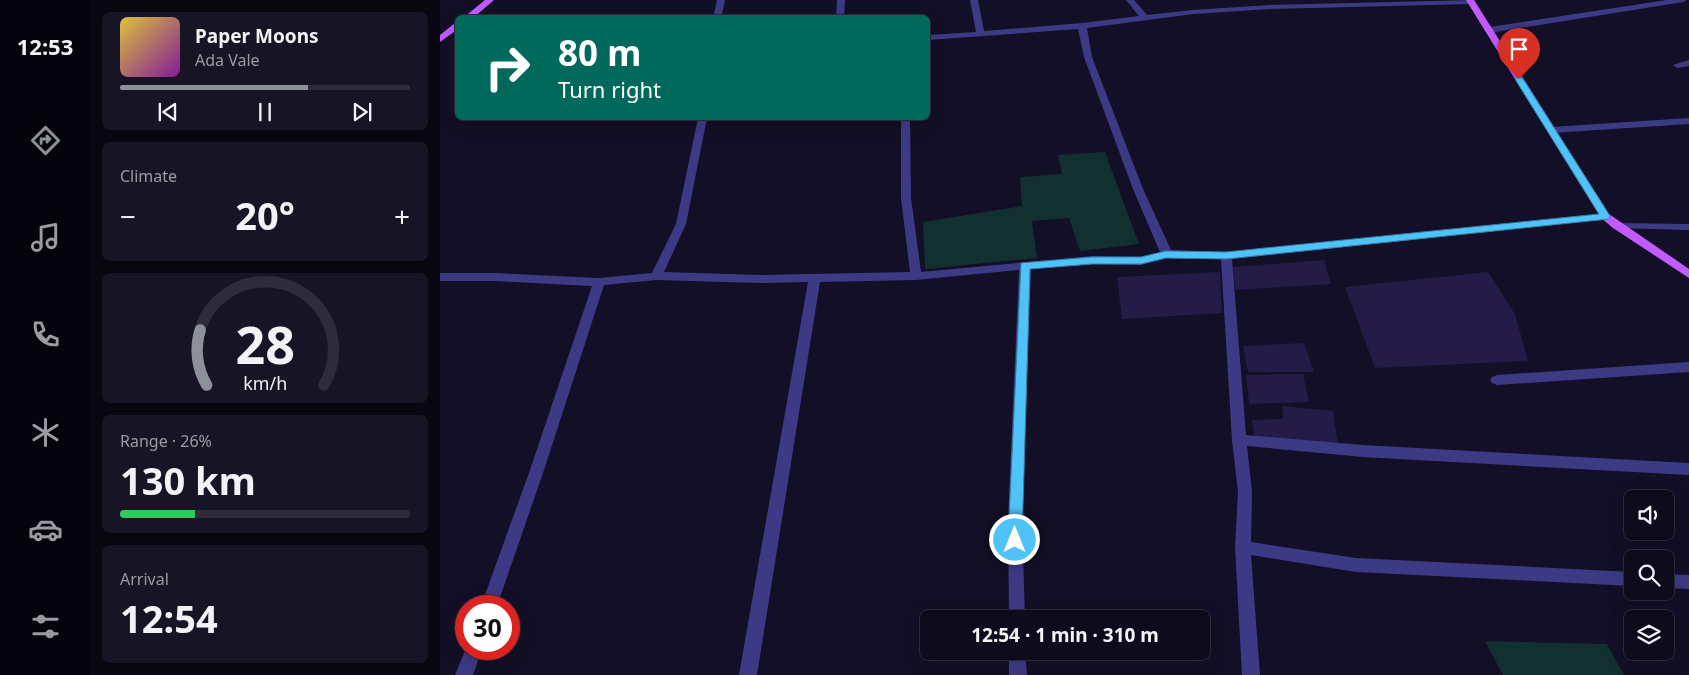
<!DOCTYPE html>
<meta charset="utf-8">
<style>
body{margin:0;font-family:"Noto Sans",sans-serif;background:#171425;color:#f1f3f6;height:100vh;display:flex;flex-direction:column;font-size:19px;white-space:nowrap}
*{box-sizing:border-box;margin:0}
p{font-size:16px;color:#9b9ba3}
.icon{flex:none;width:28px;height:28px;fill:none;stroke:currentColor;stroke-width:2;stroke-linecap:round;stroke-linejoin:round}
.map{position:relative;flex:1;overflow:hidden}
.drawer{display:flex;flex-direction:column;gap:12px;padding:12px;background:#08060f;width:350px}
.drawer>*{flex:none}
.banner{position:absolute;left:15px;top:15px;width:475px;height:105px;border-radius:8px;box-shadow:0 5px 20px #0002,0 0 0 1px #2e2b3b;background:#00695c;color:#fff;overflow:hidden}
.tools{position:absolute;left:1184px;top:490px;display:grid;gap:10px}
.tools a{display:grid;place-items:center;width:50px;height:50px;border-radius:8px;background:#0e0b1c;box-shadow:0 5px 20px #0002,0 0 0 1px #2e2b3b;font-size:25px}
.speed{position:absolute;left:15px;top:595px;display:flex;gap:10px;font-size:25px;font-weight:700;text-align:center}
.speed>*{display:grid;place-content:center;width:65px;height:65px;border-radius:50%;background:#0e0b1c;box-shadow:0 5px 20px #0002,0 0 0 1px #2e2b3b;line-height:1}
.speed .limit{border:8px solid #d22;background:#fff;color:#111}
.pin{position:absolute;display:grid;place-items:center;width:42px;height:42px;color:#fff;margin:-51px -21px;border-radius:50% 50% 50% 0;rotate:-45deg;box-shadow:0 0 5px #0007}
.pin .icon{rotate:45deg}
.me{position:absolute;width:55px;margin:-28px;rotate:0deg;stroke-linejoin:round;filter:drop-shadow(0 0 4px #0008)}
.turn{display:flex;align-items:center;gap:18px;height:105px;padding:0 20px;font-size:22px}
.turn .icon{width:65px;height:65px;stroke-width:2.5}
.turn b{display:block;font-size:35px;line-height:42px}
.big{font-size:38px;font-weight:700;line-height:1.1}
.drawer .widget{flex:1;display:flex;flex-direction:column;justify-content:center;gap:8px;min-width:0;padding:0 18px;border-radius:8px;background:#171425}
.drawer .dial{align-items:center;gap:0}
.dial svg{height:130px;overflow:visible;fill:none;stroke:#2e2b3b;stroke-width:7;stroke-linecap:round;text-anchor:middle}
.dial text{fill:#f1f3f6;stroke:none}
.song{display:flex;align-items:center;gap:15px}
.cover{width:60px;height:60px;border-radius:8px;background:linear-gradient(135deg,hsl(50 70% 55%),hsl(290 70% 35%))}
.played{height:5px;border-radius:2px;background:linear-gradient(90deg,#8c9099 65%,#2e2b3b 65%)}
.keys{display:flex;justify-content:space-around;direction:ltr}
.heat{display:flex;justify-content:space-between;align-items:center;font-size:28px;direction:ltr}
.charge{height:8px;border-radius:4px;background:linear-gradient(90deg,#34c759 26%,#2e2b3b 0)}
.trip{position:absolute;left:480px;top:610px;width:290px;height:50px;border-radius:8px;background:#0e0b1c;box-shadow:0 5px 20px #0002,0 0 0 1px #2e2b3b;font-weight:700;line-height:50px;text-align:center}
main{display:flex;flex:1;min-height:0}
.tabs{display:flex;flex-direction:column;width:90px;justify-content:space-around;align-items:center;background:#06040b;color:#9b9ba3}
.tabs .icon{width:35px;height:35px}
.tabs .current{color:#8c9099}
.tabs b{font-size:22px;color:#f1f3f6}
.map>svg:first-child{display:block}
.green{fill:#12302f}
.building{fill:#241b47}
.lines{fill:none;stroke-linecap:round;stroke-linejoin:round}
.minor{fill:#3d3a85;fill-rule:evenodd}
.major{fill:#c25bff;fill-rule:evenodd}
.route{fill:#4fc3f7;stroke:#337fa1}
</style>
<main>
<nav class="tabs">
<b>12:53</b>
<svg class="icon current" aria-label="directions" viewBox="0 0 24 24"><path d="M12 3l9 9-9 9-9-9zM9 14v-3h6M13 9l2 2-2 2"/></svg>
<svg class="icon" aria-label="music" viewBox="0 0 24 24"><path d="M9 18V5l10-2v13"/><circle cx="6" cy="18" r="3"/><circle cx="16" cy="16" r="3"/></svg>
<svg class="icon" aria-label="phone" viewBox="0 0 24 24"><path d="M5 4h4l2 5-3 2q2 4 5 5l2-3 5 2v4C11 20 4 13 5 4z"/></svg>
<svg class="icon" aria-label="climate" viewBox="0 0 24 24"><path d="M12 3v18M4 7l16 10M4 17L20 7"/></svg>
<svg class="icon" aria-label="car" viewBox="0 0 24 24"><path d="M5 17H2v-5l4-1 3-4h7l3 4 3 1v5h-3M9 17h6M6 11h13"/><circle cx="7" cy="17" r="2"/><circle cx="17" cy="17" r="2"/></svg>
<svg class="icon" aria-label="filters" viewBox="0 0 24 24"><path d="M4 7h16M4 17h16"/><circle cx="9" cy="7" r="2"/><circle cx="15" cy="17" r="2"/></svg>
</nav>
<section class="drawer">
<div class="widget">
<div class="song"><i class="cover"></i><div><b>Paper Moons</b><p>Ada Vale</p></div></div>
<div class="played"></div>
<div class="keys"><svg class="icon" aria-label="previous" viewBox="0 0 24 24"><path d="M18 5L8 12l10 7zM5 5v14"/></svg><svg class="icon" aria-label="pause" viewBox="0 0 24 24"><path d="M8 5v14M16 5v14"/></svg><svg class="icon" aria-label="next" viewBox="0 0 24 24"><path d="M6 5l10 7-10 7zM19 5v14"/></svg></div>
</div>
<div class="widget"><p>Climate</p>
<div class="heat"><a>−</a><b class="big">20°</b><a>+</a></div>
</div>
<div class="widget dial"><svg viewBox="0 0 100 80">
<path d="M14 69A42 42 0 1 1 86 69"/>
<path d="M14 69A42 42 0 0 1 10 35" stroke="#8c9099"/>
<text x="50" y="56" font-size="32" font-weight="700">28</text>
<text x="50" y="72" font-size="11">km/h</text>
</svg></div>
<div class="widget"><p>Range · 26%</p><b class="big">130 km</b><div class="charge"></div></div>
<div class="widget"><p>Arrival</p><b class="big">12:54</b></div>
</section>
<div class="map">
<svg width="1249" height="675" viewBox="0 0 1249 675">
<rect width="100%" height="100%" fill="#130f26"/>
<path class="green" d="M 665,152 L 699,244 L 640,251 L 629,218 L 592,221 L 597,258 L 485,269 L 483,222 L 582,206 L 580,177 L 622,174 L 618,155 Z
M 1045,641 L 1167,644 L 1184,675 L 1063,675 Z"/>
<path class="building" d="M 884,260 L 891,284 L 795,290 L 793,267 Z
M 780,272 L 782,313 L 682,319 L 677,277 Z
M 1048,272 L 1075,314 L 1088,361 L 935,368 L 905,287 Z
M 864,343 L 874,372 L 808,372 L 803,346 Z
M 863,374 L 869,402 L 809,404 L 806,375 Z
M 842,406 L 893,411 L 898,445 L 815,440 L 812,420 L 843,419 Z"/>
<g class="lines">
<path class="minor" d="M 277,0 L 285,0 L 281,18 L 273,18 Z
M 397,0 L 405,0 L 404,18 L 396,18 Z
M 530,0 L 538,0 L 544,31 L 642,23 L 699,16 L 686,0 L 694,0 L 707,15 L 753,10 L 830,5 L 1034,0 L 1035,2 L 1031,4 L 830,9 L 753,14 L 647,28 L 652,57 L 703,189 L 731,250 L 786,252 L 1169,214 L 1170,216 L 1165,219 L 792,259 L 806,435 L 923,445 L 1249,463 L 1249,475 L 923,457 L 807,446 L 812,492 L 811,542 L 916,558 L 1192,572 L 1192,586 L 916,572 L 811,555 L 820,675 L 802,675 L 795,547 L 798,492 L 792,440 L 781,259 L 727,258 L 701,265 L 652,264 L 591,269 L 582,520 L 585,619 L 569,619 L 568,520 L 579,270 L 476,280 L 380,282 L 317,675 L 299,675 L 368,282 L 319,283 L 216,280 L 164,285 L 104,470 L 57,606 L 41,606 L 90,470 L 152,286 L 55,281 L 0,281 L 0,273 L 55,273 L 159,278 L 212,273 L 236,224 L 258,118 L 267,118 L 246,224 L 224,272 L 319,275 L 470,272 L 461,198 L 461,118 L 470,118 L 471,198 L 481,272 L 652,256 L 701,257 L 720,252 L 693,189 L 644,57 L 638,29 L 488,40 L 488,35 L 536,32 Z
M 1227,0 L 1247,0 L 1243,2 L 1049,33 L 1045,30 L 1049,27 Z
M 1249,60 L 1249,66 L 1237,68 L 1233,65 Z
M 1249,118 L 1249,124 L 1111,133 L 1106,130 L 1111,127 Z
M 1177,223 L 1249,224 L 1249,230 L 1173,228 L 1171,226 Z
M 1249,362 L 1249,372 L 1057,385 L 1052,383 L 1050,380 L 1052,377 L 1057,375 Z
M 1225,574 L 1249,575 L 1249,589 L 1225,588 Z
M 26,648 L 42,649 L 33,675 L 15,675 Z
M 569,651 L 585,651 L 587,675 L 569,675 Z"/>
<path class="major" d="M 45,0 L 54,0 L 33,18 L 23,18 Z
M 1026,0 L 1034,0 L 1169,214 L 1249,269 L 1249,278 L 1173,228 L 1161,218 Z
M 15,23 L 18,23 L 18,29 L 0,42 L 0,35 Z"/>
</g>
<path class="route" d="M 1079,76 L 1083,79 L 1170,216 L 1169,219 L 786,259 L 726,258 L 701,264 L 652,264 L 590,269 L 582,540 L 580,544 L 575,546 L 570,544 L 568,540 L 581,263 L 652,257 L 701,257 L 726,251 L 786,252 L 1159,214 L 1075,79 Z"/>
</svg>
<div class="tools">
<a><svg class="icon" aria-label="sound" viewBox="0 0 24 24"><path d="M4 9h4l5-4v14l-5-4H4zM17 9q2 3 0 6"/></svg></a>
<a><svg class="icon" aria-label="search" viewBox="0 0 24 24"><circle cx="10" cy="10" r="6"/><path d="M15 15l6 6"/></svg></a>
<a><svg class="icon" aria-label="layers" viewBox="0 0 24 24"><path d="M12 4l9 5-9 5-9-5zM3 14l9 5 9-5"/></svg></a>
</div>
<div class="speed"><div class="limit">30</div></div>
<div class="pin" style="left:1079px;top:79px;background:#d93025"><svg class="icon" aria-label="arrive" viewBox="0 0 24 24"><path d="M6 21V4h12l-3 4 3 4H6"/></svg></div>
<svg class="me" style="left:575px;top:540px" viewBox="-20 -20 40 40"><circle r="17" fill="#4fc3f7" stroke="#fff" stroke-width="3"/><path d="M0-11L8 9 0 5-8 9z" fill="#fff"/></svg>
<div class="trip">12:54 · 1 min · 310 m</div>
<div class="banner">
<div class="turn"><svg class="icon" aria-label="right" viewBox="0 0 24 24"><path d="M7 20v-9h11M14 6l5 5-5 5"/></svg><div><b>80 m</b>Turn right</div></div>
</div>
</div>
</main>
